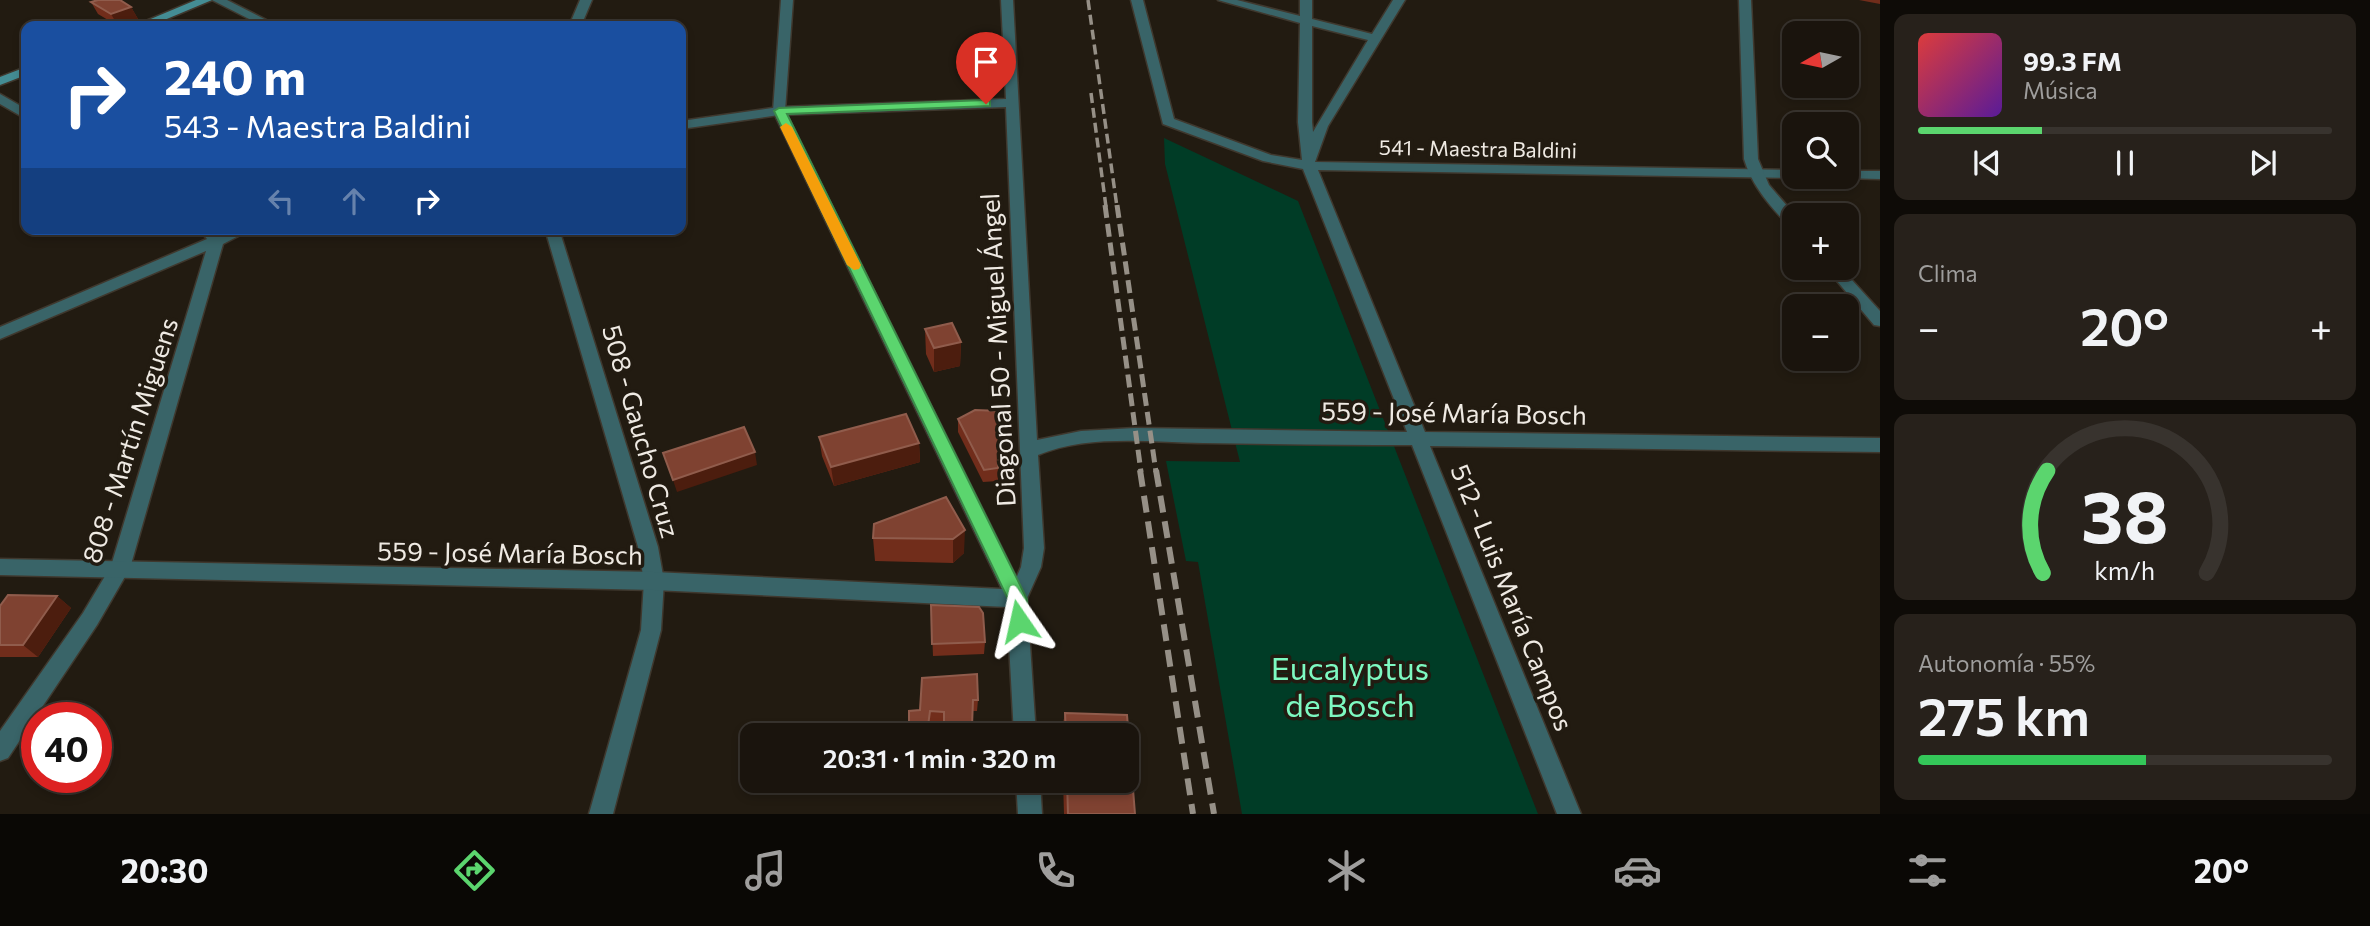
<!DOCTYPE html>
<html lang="es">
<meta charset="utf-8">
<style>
body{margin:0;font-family:Commissioner,sans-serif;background:#27211b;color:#f1f3f6;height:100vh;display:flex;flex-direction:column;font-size:26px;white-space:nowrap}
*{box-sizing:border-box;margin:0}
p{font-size:23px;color:#9f9e9d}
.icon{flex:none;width:38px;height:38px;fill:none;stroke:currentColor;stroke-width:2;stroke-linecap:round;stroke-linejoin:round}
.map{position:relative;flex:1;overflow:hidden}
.side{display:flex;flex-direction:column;gap:14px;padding:14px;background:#0e0b07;width:490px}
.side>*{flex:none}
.guide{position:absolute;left:21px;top:21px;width:665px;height:214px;border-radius:14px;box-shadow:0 4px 10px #0003,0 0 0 2px #38332e;background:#1a4fa0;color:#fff;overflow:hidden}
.needle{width:46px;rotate:261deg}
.tools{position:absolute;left:1782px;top:21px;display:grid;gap:14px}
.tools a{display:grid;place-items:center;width:77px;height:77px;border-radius:14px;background:#1a140d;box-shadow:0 4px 10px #0003,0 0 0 2px #38332e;font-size:35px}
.speed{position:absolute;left:21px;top:702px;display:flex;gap:14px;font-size:35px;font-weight:700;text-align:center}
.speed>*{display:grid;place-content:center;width:91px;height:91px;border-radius:50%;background:#1a140d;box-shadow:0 4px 10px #0003,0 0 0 2px #38332e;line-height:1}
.speed .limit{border:10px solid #d22;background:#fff;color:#111}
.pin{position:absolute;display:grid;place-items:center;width:60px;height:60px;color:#fff;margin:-72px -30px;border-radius:50% 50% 50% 0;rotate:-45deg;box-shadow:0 0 7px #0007}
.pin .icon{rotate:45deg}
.me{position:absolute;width:77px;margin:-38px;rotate:349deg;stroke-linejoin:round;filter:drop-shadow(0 0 5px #0008)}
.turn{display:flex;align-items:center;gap:24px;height:147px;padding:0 28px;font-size:32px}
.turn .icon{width:91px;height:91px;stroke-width:2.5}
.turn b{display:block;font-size:49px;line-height:60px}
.lanes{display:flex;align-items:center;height:66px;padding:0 28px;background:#0003;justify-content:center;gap:35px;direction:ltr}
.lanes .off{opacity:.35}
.big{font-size:52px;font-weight:600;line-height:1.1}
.side .widget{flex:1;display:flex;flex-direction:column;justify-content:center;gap:10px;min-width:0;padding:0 24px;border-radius:14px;background:#27211b}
.side .dial{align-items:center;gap:0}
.dial svg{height:182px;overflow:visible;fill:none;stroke:#38332e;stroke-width:7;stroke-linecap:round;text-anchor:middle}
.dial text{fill:#f1f3f6;stroke:none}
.song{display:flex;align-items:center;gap:21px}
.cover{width:84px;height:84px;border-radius:10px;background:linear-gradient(135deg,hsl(0 70% 55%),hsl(270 70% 35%))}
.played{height:7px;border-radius:4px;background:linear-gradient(90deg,#5bd56e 30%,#38332e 30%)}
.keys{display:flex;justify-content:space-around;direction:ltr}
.heat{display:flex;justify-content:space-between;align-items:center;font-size:38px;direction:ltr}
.charge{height:10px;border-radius:5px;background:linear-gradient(90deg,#34c759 55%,#38332e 0)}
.trip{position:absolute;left:740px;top:723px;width:399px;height:70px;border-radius:14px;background:#1a140d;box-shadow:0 4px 10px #0003,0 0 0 2px #38332e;font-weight:600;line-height:70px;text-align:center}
.tab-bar{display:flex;height:112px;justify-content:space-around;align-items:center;background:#0a0805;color:#9f9e9d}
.tab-bar .icon{width:49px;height:49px}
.tab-bar .on{color:#5bd56e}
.tab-bar b{font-size:32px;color:#f1f3f6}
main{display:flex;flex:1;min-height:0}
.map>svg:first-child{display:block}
.green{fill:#003c26}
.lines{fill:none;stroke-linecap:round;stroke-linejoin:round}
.minor-casing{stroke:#3f382e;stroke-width:3}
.tertiary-casing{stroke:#3f382e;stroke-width:3}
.secondary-casing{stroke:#3f382e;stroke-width:3}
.minor{fill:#396468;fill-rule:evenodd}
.tertiary{fill:#396468;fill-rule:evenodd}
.secondary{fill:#448d94;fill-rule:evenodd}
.rail-far2{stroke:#969087;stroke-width:3.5;stroke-dasharray:10 5;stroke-linecap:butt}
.rail-far1{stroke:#969087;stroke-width:5;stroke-dasharray:13 6;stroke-linecap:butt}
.rail{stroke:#969087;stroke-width:6;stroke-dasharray:17 9;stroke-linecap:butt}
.wall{fill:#712d1b}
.shaded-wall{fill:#4c1d0e}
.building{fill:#7f4231;stroke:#905c4c;stroke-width:2}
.route{fill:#5bd56e;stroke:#3b8a48;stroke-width:2}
.slow{fill:#f59e0b}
.labels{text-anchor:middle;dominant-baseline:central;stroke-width:7;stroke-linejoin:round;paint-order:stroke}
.far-street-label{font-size:21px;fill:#efeae3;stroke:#221b11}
.street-label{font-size:26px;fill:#efeae3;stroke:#221b11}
.near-park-label{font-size:32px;fill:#7df9c1;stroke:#221b11}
</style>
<main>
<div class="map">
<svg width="1880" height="814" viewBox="0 0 1880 814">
<rect width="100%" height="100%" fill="#221b11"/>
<path class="green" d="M 1164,138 L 1298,201 L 1538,814 L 1242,814 L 1198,562 L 1186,561 L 1166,461 L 1240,462 L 1165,164 Z"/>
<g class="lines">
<g class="minor-casing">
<path id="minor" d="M 212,0 L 227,0 L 278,26 L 263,26 Z
M 580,0 L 592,0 L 581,26 L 569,26 Z
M 1001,0 L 1013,0 L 1037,440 L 1081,431 L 1135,428 L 1407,432 L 1303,169 L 1263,161 L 1163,124 L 1131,0 L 1143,0 L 1174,119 L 1271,155 L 1302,160 L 1298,122 L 1300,23 L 1218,0 L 1237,0 L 1300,16 L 1300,0 L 1312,0 L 1312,19 L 1372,34 L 1393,0 L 1405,0 L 1328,126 L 1315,162 L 1794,170 L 1794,177 L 1799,177 L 1794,178 L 1318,170 L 1425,432 L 1880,438 L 1880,452 L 1430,446 L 1581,814 L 1557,814 L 1412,445 C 1342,445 1273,444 1203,443 C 1150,442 1088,434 1038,455 L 1044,548 L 1041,567 L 1024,605 L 1017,608 L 1010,605 L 1007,599 L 1021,567 L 1024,548 L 1006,107 L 779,115 L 681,129 L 681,121 L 779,107 L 1006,99 ZM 1312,26 L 1368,40 L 1313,132 L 1312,122 Z
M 0,94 L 26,109 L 26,119 L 0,104 Z
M 1846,171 L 1880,171 L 1880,179 L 1841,178 L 1846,177 Z
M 199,229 L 214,229 L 219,234 L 232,229 L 252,229 L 223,244 L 130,568 L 97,625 L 8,758 L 0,761 L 0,731 L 83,613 L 111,566 L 206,251 L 0,339 L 0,327 L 207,239 Z
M 545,229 L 559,229 L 658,547 L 664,581 L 661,630 L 613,814 L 589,814 L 641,630 L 644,581 L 638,547 Z"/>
</g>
<g class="tertiary-casing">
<path id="tertiary" d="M 781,0 L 793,0 L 785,111 L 1027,599 L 1036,735 L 1014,735 L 1007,607 L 654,590 L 0,575 L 0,559 L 654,572 L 1002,589 L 773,111 Z
M 1739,0 L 1751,0 L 1758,159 L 1769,185 L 1795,215 L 1794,227 L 1789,226 C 1770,206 1752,186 1744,159 Z
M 1826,268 L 1841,268 L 1880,311 L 1880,326 L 1874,325 Z
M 1016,780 L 1040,780 L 1042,814 L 1018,814 Z"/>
</g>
<g class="secondary-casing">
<path id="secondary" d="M 196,0 L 212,0 L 150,26 L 134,26 Z
M 26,67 L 26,75 L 0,85 L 0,77 Z"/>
</g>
<use href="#minor" class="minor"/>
<use href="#tertiary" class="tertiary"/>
<use href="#secondary" class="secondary"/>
<path class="rail-far2" d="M 1088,0 L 1117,207
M 1091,93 L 1106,207"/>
<path class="rail-far1" d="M 1105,205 L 1141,472
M 1117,205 L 1156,472"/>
<path class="rail" d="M 1140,470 L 1193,814
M 1156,470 L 1214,814"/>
</g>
<path class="wall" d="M 1859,0 L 1880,0 L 1880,4 Z
M 91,2 L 131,7 L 138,19 L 118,26 L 98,14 Z
M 925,329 L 961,342 L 960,366 L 934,372 L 926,354 Z
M 1000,411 L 998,481 L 983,482 L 958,432 L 958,419 Z
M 819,437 L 919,443 L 920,462 L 834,486 L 822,456 Z
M 946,497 L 964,553 L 953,563 L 875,561 L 873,538 Z
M 57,596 L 71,608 L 38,657 L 0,657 L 0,606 Z
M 931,605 L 985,642 L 984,654 L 933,656 Z
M 922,678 L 978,700 L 977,711 L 973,711 L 972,735 L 944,735 L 944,723 L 930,723 L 929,735 L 909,735 L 909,726 L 920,710 Z
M 1065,713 L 1127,715 L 1135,814 L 1064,814 L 1063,780 L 1127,780 L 1127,735 L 1062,735 L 1062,729 Z"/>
<path class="shaded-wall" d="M 131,7 L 138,19 L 118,26 L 111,14 Z
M 961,342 L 960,366 L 934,372 L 934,348 Z
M 919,443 L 920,462 L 834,486 L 831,467 Z
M 755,452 L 757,465 L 677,492 L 673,480 Z
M 965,530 L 964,553 L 953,563 L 953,539 Z
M 57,596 L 71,608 L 38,657 L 23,645 Z"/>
<path class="building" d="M 98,0 L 120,0 L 131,7 L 111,14 L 91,2 Z
M 952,323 L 961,342 L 934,348 L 925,329 Z
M 975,410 L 1000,411 L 998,468 L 984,470 L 958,419 Z
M 906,414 L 919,443 L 831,467 L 819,437 Z
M 744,427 L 755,452 L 673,480 L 663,453 Z
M 946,497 L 965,530 L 953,539 L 873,538 L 874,524 Z
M 8,595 L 57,596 L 23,645 L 0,645 L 0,606 Z
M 931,605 L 979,607 L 983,613 L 985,642 L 932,644 Z
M 977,674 L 978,700 L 973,700 L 972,726 L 944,726 L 944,712 L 930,711 L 928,726 L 909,726 L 909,711 L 920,710 L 922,678 Z
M 1065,713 L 1127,715 L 1135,814 L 1068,814 L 1067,780 L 1127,780 L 1127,735 L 1066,735 Z"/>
<path class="route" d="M 986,100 L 990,101 L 990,106 L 787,114 L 1027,599 L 1028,621 L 1025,627 L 1012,627 L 1008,599 L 774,111 L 779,108 Z"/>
<path class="slow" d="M 786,123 L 792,127 L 861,265 L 859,269 L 854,270 L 847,265 L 780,127 Z"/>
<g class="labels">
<g class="far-street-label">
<text transform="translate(1478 148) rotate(1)">541 - Maestra Baldini</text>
</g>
<g class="street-label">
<text transform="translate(997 350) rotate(-93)">Diagonal 50 - Miguel Ángel</text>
<text transform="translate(1454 412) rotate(1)">559 - José María Bosch</text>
<text transform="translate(642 431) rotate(74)">508 - Gaucho Cruz</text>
<text transform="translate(129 440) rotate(-72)">808 - Martín Miguens</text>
<text transform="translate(510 552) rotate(1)">559 - José María Bosch</text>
<text transform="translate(1513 597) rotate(68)">512 - Luis María Campos</text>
</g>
<g class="near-park-label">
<text x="1350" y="667">Eucalyptus<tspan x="1350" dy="37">de Bosch</tspan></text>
</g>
</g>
</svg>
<div class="tools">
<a><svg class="needle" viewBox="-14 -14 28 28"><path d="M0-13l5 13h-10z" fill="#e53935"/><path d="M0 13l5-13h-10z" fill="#9f9e9d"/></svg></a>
<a><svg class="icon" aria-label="search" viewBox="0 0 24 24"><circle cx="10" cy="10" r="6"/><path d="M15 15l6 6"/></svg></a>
<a>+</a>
<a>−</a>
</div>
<div class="speed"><div class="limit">40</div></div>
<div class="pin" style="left:986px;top:104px;background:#d93025"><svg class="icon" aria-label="arrive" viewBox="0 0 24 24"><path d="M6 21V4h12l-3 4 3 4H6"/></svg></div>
<svg class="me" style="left:1019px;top:621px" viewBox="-20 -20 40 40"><path d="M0-17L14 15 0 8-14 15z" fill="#5bd56e" stroke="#fff" stroke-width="4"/></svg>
<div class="trip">20:31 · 1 min · 320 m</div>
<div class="guide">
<div class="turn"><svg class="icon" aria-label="right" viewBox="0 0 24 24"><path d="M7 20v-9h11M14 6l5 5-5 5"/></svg><div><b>240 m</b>543 - Maestra Baldini</div></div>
<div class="lanes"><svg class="icon off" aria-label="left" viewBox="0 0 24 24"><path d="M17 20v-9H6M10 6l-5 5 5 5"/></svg><svg class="icon off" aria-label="ahead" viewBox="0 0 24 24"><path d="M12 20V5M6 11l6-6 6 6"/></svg><svg class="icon" aria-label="right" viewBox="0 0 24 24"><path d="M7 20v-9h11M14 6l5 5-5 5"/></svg></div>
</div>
</div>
<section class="side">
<div class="widget">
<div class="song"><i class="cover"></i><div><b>99.3 FM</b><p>Música</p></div></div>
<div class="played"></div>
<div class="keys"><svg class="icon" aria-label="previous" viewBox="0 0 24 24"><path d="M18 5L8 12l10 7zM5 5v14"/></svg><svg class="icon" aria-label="pause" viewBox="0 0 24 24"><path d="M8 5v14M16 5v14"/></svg><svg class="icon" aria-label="next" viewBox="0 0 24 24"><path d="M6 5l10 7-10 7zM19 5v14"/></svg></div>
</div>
<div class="widget"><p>Clima</p>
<div class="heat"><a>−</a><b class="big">20°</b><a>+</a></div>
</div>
<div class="widget dial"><svg viewBox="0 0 100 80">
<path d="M14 69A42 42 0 1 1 86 69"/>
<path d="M14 69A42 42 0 0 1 16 24" stroke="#5bd56e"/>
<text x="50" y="56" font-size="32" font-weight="700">38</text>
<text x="50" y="72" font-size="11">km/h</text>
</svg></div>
<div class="widget"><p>Autonomía · 55%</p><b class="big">275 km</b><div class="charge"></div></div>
</section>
</main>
<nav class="tab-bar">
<b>20:30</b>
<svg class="icon on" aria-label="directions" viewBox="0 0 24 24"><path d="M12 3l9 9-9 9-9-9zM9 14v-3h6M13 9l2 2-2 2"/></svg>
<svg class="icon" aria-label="music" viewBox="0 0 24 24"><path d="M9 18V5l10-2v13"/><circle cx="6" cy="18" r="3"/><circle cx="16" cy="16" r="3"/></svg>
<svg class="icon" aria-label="phone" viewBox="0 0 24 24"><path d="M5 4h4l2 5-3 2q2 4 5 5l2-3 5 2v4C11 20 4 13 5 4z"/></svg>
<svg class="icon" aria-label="climate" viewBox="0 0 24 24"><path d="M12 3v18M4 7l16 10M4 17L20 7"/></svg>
<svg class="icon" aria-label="car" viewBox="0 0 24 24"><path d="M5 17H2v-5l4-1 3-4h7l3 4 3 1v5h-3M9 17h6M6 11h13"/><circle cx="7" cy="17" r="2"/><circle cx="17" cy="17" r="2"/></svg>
<svg class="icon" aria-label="filters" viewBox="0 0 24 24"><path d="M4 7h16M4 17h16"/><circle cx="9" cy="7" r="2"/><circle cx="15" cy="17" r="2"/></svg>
<b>20°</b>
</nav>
